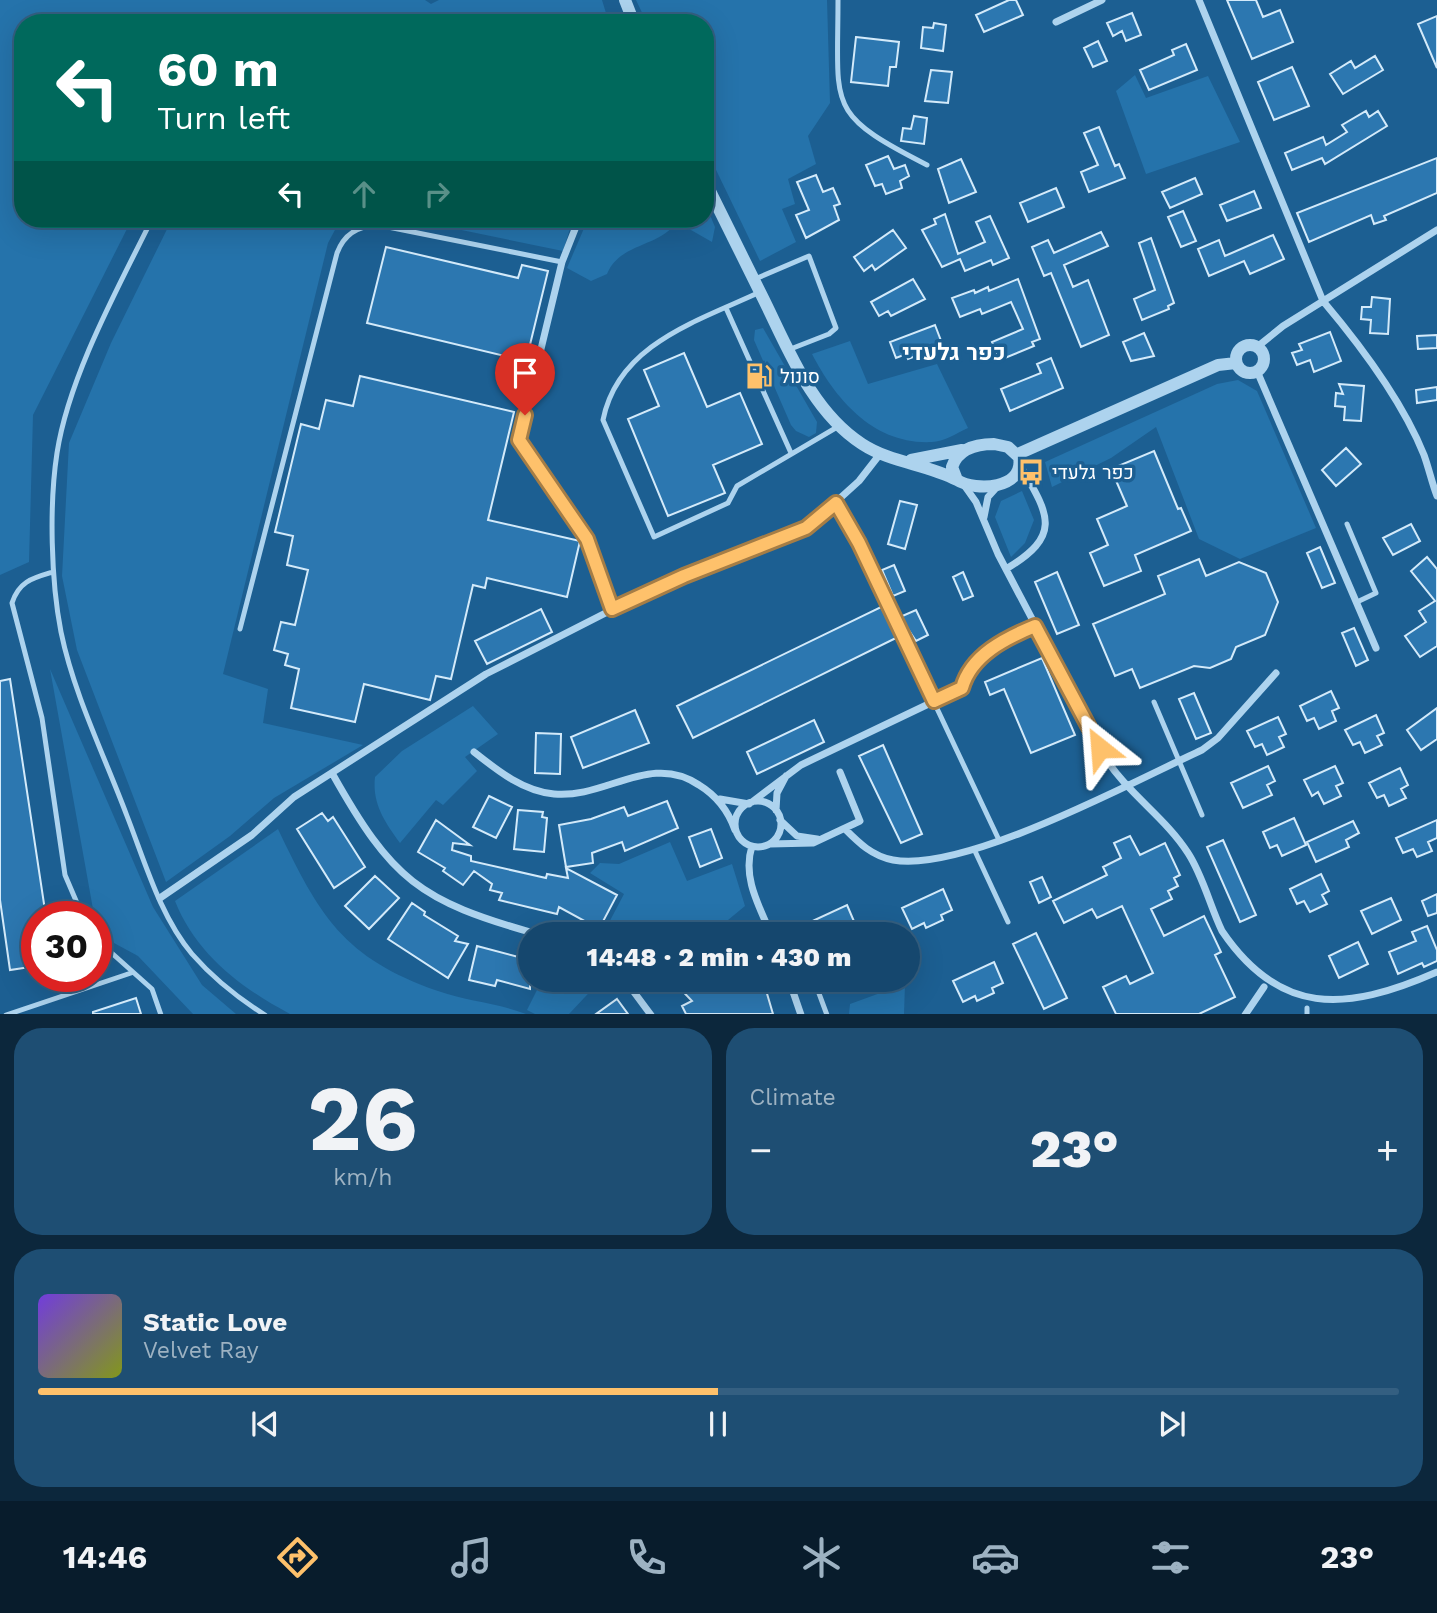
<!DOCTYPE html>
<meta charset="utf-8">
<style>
body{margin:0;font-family:"Work Sans",Heebo,sans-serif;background:#1e4e73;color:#f1f3f6;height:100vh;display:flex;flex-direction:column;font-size:26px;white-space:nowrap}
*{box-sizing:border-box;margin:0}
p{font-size:23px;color:#9db2c2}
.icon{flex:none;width:38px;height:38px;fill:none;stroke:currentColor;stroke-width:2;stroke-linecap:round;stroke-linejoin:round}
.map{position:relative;height:1014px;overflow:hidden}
.panel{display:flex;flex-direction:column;gap:14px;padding:14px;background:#0c273c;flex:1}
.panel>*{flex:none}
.guide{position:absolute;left:14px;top:14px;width:700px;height:214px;border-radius:28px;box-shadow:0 7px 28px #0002,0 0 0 2px #345f81;background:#00695c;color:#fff;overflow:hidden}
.speed{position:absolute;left:21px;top:901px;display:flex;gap:14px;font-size:35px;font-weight:700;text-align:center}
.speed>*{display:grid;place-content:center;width:91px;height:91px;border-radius:50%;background:#15476e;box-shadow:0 7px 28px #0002,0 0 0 2px #345f81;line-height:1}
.speed .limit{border:10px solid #d22;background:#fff;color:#111}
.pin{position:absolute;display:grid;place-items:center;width:60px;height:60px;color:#fff;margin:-72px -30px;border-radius:50% 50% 50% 0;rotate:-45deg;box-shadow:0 0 7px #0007}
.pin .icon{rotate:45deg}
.me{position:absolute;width:77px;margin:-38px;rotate:332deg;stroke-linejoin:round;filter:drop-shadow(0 0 5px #0008)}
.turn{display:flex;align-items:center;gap:24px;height:147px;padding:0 28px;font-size:32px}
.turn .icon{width:91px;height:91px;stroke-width:2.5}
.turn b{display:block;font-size:49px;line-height:60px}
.lanes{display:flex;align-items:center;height:66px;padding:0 28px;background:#0003;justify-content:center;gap:35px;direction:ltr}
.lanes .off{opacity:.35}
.big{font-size:52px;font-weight:800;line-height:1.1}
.panel .card{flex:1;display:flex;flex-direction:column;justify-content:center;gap:10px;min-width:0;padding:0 24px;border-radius:28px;background:#1e4e73}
.panel .dial{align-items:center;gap:0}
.dial b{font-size:91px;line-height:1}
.song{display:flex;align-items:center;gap:21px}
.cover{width:84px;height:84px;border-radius:10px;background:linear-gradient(135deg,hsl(260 70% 55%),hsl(70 70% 35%))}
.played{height:7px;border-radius:4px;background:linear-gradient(90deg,#fec16b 50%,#345f81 50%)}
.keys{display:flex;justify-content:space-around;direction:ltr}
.heat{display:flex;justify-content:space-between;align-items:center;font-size:38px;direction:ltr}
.panel .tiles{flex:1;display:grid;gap:14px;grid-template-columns:1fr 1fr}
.card:last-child{grid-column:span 2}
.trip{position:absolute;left:518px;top:922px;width:402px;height:70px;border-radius:35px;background:#15476e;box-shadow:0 7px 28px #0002,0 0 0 2px #345f81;font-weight:800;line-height:70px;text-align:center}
.tabs{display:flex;height:112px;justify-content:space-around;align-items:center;background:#081c2c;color:#9db2c2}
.tabs .icon{width:49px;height:49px}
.tabs .active{color:#fec16b}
.tabs b{font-size:32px;color:#f1f3f6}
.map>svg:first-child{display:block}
.green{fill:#2573ab}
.building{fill:#2c77b0;stroke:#d3eafa;stroke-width:2}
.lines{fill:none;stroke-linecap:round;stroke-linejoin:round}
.service{stroke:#add3ee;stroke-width:5}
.minor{stroke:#add3ee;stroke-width:7}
.tertiary{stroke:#add3ee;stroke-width:12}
.route-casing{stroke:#a57d46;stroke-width:18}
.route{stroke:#fec16b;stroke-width:12}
.labels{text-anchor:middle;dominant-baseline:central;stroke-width:7;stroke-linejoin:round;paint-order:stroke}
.poi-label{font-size:19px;fill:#fff;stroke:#1c5f92;text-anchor:start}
.quarter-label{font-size:23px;font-weight:bold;fill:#fff;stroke:#1c5f92}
</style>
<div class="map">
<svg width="1437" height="1015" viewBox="0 0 1437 1015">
<rect width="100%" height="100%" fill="#1c5f92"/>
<path class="green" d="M 0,0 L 425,0 L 431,4 L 439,0 L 602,0 L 609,23 L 23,23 L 23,219 L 132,219 L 33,415 L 29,562 L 0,575 Z
M 636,0 L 827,0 L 830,103 L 808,136 L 816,164 L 788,179 L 795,204 L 782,209 L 796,242 L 760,261 L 705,147 L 705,23 L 647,23 Z
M 1135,75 L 1146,98 L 1208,76 L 1240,142 L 1146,174 L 1116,91 Z
M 705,203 L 715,227 L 712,242 L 691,230 L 680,219 L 705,219 Z
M 172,219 L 348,219 L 336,228 L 328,243 L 223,674 L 268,689 L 263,723 L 363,745 L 274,798 L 230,836 L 166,882 L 77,650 L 62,576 L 69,443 L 111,343 Z
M 408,219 L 573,219 L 563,251 Z
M 588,219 L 676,219 L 677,221 C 660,248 620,242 607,274 L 591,281 L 567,268 Z
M 763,328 L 817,422 L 816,433 L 809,437 L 796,431 L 791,425 L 754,340 L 755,330 Z
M 850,341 L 868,384 L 937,364 L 968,428 C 957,433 943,442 932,442 C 874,445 836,400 812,354 Z
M 1238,380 L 1257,391 L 1316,528 L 1240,559 L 1199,539 L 1156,427 L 1111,458 L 1052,487 L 1045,462 L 1217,384 Z
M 1022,491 L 1034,520 L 1025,543 L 1011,557 L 995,517 L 1001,501 Z
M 50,669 L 153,907 L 202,985 L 236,1014 L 193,1014 L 138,956 L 114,943 L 93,909 Z
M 473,706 L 498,734 L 465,757 L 477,771 L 443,805 L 436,800 L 400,843 C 385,822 372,804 375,777 L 402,751 Z
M 278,829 C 319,915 343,958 438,991 C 466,1001 498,1003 526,1014 L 290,1014 C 241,988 196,954 175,901 Z
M 670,842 L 687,881 L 732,864 L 745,906 L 711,934 L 603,934 L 624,894 L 590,873 L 600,863 L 619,864 Z
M 542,980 L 601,980 L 569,1014 L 535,1014 L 527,1010 Z
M 905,984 L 904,1014 L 849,1014 L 850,1004 Z"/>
<path class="building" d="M 1009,0 L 1016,0 L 1023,15 L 984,32 L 976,15 Z
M 1227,0 L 1256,0 L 1263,17 L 1280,10 L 1293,42 L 1252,59 Z
M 1132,13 L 1141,35 L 1126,41 L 1122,31 L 1113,36 L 1107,23 Z
M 1437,16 L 1437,68 L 1418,24 Z
M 934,23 L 946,25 L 943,51 L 921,48 L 923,27 L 933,28 Z
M 856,37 L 899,42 L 896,67 L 890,67 L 888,86 L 851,82 Z
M 1098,41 L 1107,61 L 1093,67 L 1084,48 Z
M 1186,44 L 1197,70 L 1149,90 L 1140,70 L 1174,55 L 1172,50 Z
M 1375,56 L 1383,70 L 1343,94 L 1330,74 L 1351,61 L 1355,68 Z
M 1292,67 L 1309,106 L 1274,120 L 1258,82 Z
M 931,70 L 952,72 L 948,103 L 925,101 Z
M 1366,111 L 1369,117 L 1378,111 L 1387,126 L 1325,164 L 1322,158 L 1292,170 L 1285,153 L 1323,137 L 1326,145 L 1347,132 L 1342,125 Z
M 914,116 L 927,118 L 924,144 L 901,141 L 903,128 L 911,129 Z
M 1099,127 L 1115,166 L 1119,164 L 1125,178 L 1089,192 L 1081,172 L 1098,165 L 1084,133 Z
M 888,156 L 894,169 L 905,165 L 909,176 L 900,181 L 902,188 L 886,194 L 882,184 L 875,186 L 866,165 Z
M 1437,158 L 1437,193 L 1384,216 L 1386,220 L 1374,224 L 1371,215 L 1309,242 L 1297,213 Z
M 961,159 L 976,192 L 949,203 L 938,169 Z
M 816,175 L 823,192 L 833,188 L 840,204 L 834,206 L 839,220 L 806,238 L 796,215 L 809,210 L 797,182 Z
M 1195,178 L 1202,194 L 1170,208 L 1162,192 Z
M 1056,188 L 1064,207 L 1028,222 L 1020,203 Z
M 1254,191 L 1261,208 L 1227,221 L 1220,205 Z
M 1183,211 L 1196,241 L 1181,247 L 1168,217 Z
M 945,214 L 958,254 L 985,242 L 976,222 L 990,216 L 1009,258 L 993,265 L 991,260 L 965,271 L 960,259 L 942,267 L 922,230 L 936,224 L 934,219 Z
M 893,230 L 906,248 L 875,270 L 872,265 L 864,271 L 854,257 Z
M 1101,232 L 1108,246 L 1064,265 L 1073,287 L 1088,280 L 1109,335 L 1081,347 L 1051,273 L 1044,276 L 1032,247 L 1048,240 L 1054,253 Z
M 1273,235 L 1284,259 L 1250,274 L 1244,261 L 1209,276 L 1198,249 L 1219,240 L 1225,256 Z
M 1151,238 L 1174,303 L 1168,306 L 1169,309 L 1142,320 L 1134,299 L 1155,290 L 1139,243 Z
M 386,247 L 518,278 L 522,265 L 548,271 L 526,361 L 367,323 Z
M 913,279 L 925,299 L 891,316 L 888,311 L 879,316 L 871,302 Z
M 1018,279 L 1040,339 L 1032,342 L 1034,346 L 1000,360 L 992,342 L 1023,329 L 1011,302 L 982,314 L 980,309 L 960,317 L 952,298 L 974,290 L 975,293 L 988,287 L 989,291 Z
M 1372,297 L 1390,299 L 1388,334 L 1370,333 L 1371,320 L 1361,319 L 1362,307 L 1371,307 Z
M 935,325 L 943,346 L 908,359 L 906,354 L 896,358 L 890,342 Z
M 1330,332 L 1341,361 L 1314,372 L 1310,360 L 1297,365 L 1292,353 L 1302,350 L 1299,344 Z
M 1144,333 L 1154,356 L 1131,361 L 1123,342 Z
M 1437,335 L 1437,348 L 1418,349 L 1417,336 Z
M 684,353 L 707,407 L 740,393 L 762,444 L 713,465 L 725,493 L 668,516 L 628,419 L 659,406 L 644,370 Z
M 1051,358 L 1063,388 L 1010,411 L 1001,389 L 1041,373 L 1037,364 Z
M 360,376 L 514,412 L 488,520 L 580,541 L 567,597 L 487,578 L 485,588 L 473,585 L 451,679 L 436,676 L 430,700 L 364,684 L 355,722 L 291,708 L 299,669 L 285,665 L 288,654 L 274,650 L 281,622 L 295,625 L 308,570 L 287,565 L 293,536 L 275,532 L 301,424 L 319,429 L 326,400 L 353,406 Z
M 1339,384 L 1364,386 L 1361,421 L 1344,420 L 1345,407 L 1335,406 L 1336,393 L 1343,394 Z
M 1437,387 L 1437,400 L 1417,403 L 1416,390 Z
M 1346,448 L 1361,464 L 1336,486 L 1322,470 Z
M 1154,451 L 1178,509 L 1181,508 L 1191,531 L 1135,555 L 1141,571 L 1104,586 L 1090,553 L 1108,545 L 1097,519 L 1127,506 L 1111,469 Z
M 900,501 L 917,505 L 905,549 L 888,544 Z
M 1411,524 L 1420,541 L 1393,555 L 1383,538 Z
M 1320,547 L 1335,583 L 1322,588 L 1307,553 Z
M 1427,557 L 1437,569 L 1437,646 L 1420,657 L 1405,636 L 1426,622 L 1419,611 L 1435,601 L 1411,571 Z
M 1199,559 L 1206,576 L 1239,562 L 1266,573 L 1278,602 L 1265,635 L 1236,647 L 1231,659 L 1210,668 L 1194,666 L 1140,688 L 1132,669 L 1115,676 L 1093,624 L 1165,594 L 1158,576 Z
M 894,565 L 905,591 L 893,596 L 882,570 Z
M 963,572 L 973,596 L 963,600 L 953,577 Z
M 1057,572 L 1079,625 L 1057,634 L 1035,582 Z
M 881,607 L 898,637 L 693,738 L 677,706 Z
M 541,609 L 552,632 L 487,664 L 475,641 Z
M 916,610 L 928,635 L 916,641 L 900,617 Z
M 1354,628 L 1368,660 L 1356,666 L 1342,633 Z
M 1042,658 L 1075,735 L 1031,753 L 1004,689 L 990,695 L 985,682 Z
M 10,679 L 46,917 L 37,917 L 37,966 L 10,970 L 0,900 L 0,681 Z
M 1331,691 L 1339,708 L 1332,711 L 1336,721 L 1319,729 L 1314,718 L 1307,721 L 1300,706 Z
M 1194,693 L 1211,733 L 1196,739 L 1179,699 Z
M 1437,708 L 1437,739 L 1421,750 L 1407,730 Z
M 635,710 L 649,743 L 583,768 L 571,737 Z
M 1376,715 L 1384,733 L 1377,736 L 1382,745 L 1365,753 L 1360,742 L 1353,745 L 1345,730 Z
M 1278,717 L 1286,734 L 1279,737 L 1284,747 L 1267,755 L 1262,744 L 1255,747 L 1247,731 Z
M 814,720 L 824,742 L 757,774 L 747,752 Z
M 536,733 L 561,734 L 560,774 L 535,773 Z
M 883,745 L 922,834 L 901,843 L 859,756 Z
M 1268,766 L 1275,781 L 1267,785 L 1272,795 L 1243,808 L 1231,783 Z
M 1335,766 L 1343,783 L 1336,786 L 1341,796 L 1324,804 L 1318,792 L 1312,796 L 1304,780 Z
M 1400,768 L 1408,785 L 1401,789 L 1406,798 L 1389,806 L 1384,795 L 1377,798 L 1369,783 Z
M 489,796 L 512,807 L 496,838 L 473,827 Z
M 667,801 L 678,828 L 625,851 L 622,842 L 592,853 L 593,863 L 566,867 L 559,825 L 591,819 L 624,807 L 628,816 Z
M 518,810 L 543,812 L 542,817 L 547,818 L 544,852 L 514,849 Z
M 322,813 L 328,821 L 333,817 L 365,867 L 334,888 L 297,829 Z
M 1294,818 L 1306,845 L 1282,856 L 1277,845 L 1270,848 L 1263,832 Z
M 436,820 L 470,845 L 453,843 L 452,850 L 471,856 L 471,861 L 546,878 L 547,874 L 568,878 L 566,868 L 617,895 L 599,929 L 559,907 L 557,914 L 499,900 L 502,893 L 490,890 L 492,884 L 474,871 L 463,885 L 443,871 L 445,868 L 418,852 Z
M 1437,820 L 1437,838 L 1428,842 L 1432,851 L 1417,857 L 1413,849 L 1403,853 L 1396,838 Z
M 1353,821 L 1359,833 L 1346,840 L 1349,847 L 1316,862 L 1307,842 Z
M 711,829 L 722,858 L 700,867 L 689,837 Z
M 1130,836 L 1140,855 L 1165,843 L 1180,875 L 1174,878 L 1178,886 L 1168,891 L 1172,899 L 1151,909 L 1164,936 L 1204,916 L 1221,952 L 1215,955 L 1235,997 L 1199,1014 L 1116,1014 L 1103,987 L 1126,976 L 1130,984 L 1153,973 L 1122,906 L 1097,918 L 1092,909 L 1064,923 L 1053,901 L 1107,875 L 1103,867 L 1121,858 L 1114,843 Z
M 1223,840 L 1256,915 L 1240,922 L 1207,847 Z
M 1321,874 L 1329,891 L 1322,895 L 1327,904 L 1310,912 L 1304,901 L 1297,904 L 1290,889 Z
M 375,876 L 399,898 L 369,929 L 345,906 Z
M 1042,877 L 1051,897 L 1039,903 L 1030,882 Z
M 943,889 L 952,910 L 941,915 L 943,920 L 926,928 L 924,923 L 912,929 L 902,908 Z
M 1437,894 L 1437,913 L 1428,916 L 1422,901 Z
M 1391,898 L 1401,920 L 1372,934 L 1361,911 Z
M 412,903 L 425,912 L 424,915 L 458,936 L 455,941 L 468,944 L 448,978 L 388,939 Z
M 847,905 L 856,926 L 845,931 L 846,934 L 811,934 L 806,924 Z
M 1427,926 L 1437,950 L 1437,961 L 1424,967 L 1422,963 L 1398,974 L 1389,952 L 1416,941 L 1412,932 Z
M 1036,933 L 1067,998 L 1044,1009 L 1013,944 Z
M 1358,942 L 1368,964 L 1339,978 L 1329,956 Z
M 477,946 L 530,960 L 530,989 L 497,980 L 495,986 L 469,980 Z
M 994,962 L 1003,983 L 992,988 L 994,993 L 977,1001 L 975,996 L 963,1002 L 953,981 Z
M 672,980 L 703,980 L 708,991 L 731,980 L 763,980 L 773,1014 L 686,1014 L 682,1006 L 692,1001 Z
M 136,998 L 141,1014 L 93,1014 L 93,1012 Z
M 617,999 L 628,1014 L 596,1014 Z"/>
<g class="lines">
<path class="service" d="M 838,0 C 838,108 825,113 927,165
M 152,219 C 118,288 69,376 57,453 C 49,505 51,581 61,632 C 74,695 105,757 127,816 C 145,862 160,916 192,954 C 213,978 238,998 265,1015
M 755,279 L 809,256 L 836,328 L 829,334 L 788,350
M 760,292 C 698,321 618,344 603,420 L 654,537 L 728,503 L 737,486 L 839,426
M 726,308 L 791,453
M 836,503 L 859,543 L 999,840
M 1347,524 L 1376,593 L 1357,602
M 53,572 C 33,578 19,581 12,603 L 42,718 L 65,875 L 83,917
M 240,629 L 337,253 C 345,232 361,224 383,226 L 562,262
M 1154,702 L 1202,815
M 974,849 L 1008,922
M 96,939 L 152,989 L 161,1015
M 814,980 L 827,1015
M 791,986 L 805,980
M 6,1015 L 131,973
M 1307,1015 L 1307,1008"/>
<path class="minor" d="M 1199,0 L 1323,301 C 1361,346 1402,400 1424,455 C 1429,469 1432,483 1437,496
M 1056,22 L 1102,0
M 579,219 L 562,262 L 519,440 L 587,539 L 612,609
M 1257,347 L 1283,326 L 1437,230
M 1257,371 L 1376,648
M 964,485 L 976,502 L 998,554 L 1104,756 C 1127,793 1165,817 1188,853 C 1203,876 1210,906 1222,931 C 1279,1015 1344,1013 1437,972
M 984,517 L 988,497 L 997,487
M 1006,569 C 1063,535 1049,515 1020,465
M 474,752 C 498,771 523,791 554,794 C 605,799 651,752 699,785 C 717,796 728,810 735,830
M 332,773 C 392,880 419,901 537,934
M 720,799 L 749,804
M735 824a23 23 0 1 1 46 0a23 23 0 1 1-46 0Z
M 752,802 L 801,765 L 962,688 C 970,655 1007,638 1036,626
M 776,810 L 777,793 L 786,776
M 780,820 L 797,836 L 817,839
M 845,829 C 859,843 872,856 893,860 C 965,873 1132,782 1202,750 L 1218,738 L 1276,673
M 770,844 L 813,843 L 860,821 L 840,772
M 752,846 C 742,877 759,906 771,934
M 160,898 L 252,835 L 294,797 L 486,674 L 633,599 L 806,529 L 859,481 L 880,454
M 625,980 L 651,1015
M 789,980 L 801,1015
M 1245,1015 L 1264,987"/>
<path class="tertiary" d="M 625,0 L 634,23
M 705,181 C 724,219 743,258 762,296 C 788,348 811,411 862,444 C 891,463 927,464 957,480
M1236 359a14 14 0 1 1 28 0a14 14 0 1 1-28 0Z
M 994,444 L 1008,447 L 1019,457 C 1025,489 976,492 957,480 L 952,467 C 958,449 976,444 994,444 Z
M 1018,454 L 1218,365 L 1236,363
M 911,460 L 962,450"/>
</g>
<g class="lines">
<g class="route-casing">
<path id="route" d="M 525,415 L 519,440 L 587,539 L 612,609 L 684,576 L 806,528 L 836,503 L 859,543 L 934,701 L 962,688 C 971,655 1006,638 1035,626 L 1100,748"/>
</g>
<use href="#route" class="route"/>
</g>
<defs>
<g id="fuel-bare" transform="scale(2.1)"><path d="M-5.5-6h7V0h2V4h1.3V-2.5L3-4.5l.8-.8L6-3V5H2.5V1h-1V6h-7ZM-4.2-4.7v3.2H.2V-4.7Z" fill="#fec16b" stroke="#1c5f92" stroke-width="2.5" paint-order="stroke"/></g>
<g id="bus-bare" transform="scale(2.1)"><path d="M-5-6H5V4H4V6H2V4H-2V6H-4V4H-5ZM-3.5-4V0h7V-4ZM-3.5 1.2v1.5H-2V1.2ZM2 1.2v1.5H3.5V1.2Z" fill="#fec16b" stroke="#1c5f92" stroke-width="2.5" paint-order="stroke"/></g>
</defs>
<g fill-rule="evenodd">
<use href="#fuel-bare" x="759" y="376"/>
<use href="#bus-bare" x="1031" y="472"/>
</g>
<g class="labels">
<g class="poi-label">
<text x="780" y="376">סונול</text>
<text x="1052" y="472">כפר גלעדי</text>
</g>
<g class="quarter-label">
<text x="954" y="352">כפר גלעדי</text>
</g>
</g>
</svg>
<div class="speed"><div class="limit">30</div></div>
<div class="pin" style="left:525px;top:415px;background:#d93025"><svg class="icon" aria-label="arrive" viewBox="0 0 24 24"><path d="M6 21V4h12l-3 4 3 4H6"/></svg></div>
<svg class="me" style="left:1100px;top:748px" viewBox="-20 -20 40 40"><path d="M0-17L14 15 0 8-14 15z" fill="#fec16b" stroke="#fff" stroke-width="4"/></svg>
<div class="trip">14:48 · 2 min · 430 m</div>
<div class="guide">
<div class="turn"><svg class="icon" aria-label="left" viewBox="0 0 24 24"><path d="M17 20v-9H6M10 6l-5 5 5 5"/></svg><div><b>60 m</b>Turn left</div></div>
<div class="lanes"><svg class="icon" aria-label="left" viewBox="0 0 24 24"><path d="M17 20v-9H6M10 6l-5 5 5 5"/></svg><svg class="icon off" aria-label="ahead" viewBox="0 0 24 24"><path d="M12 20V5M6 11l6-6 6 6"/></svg><svg class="icon off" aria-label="right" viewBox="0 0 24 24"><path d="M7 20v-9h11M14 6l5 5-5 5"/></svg></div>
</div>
</div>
<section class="panel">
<div class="tiles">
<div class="card dial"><b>26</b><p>km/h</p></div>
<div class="card"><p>Climate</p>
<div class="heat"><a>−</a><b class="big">23°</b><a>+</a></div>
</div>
<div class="card">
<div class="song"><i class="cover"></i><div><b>Static Love</b><p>Velvet Ray</p></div></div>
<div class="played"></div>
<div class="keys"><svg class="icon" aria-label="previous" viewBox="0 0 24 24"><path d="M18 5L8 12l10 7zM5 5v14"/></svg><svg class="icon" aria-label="pause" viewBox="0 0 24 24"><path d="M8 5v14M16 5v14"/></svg><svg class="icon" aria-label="next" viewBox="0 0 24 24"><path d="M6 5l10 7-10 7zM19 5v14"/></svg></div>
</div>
</div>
</section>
<nav class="tabs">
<b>14:46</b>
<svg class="icon active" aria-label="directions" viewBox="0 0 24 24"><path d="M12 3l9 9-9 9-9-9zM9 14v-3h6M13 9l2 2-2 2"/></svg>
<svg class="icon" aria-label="music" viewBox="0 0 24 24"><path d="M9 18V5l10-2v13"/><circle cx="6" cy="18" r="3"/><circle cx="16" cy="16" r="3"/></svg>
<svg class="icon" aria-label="phone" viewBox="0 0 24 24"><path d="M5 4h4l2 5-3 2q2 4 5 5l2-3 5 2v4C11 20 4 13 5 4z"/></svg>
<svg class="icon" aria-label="climate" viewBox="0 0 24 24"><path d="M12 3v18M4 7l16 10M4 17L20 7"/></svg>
<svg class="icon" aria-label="car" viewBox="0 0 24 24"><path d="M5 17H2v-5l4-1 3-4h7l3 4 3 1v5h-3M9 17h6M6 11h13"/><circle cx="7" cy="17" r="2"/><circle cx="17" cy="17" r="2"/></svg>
<svg class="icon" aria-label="filters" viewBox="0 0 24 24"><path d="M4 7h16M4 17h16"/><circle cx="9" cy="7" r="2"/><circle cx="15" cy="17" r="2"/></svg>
<b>23°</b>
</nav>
